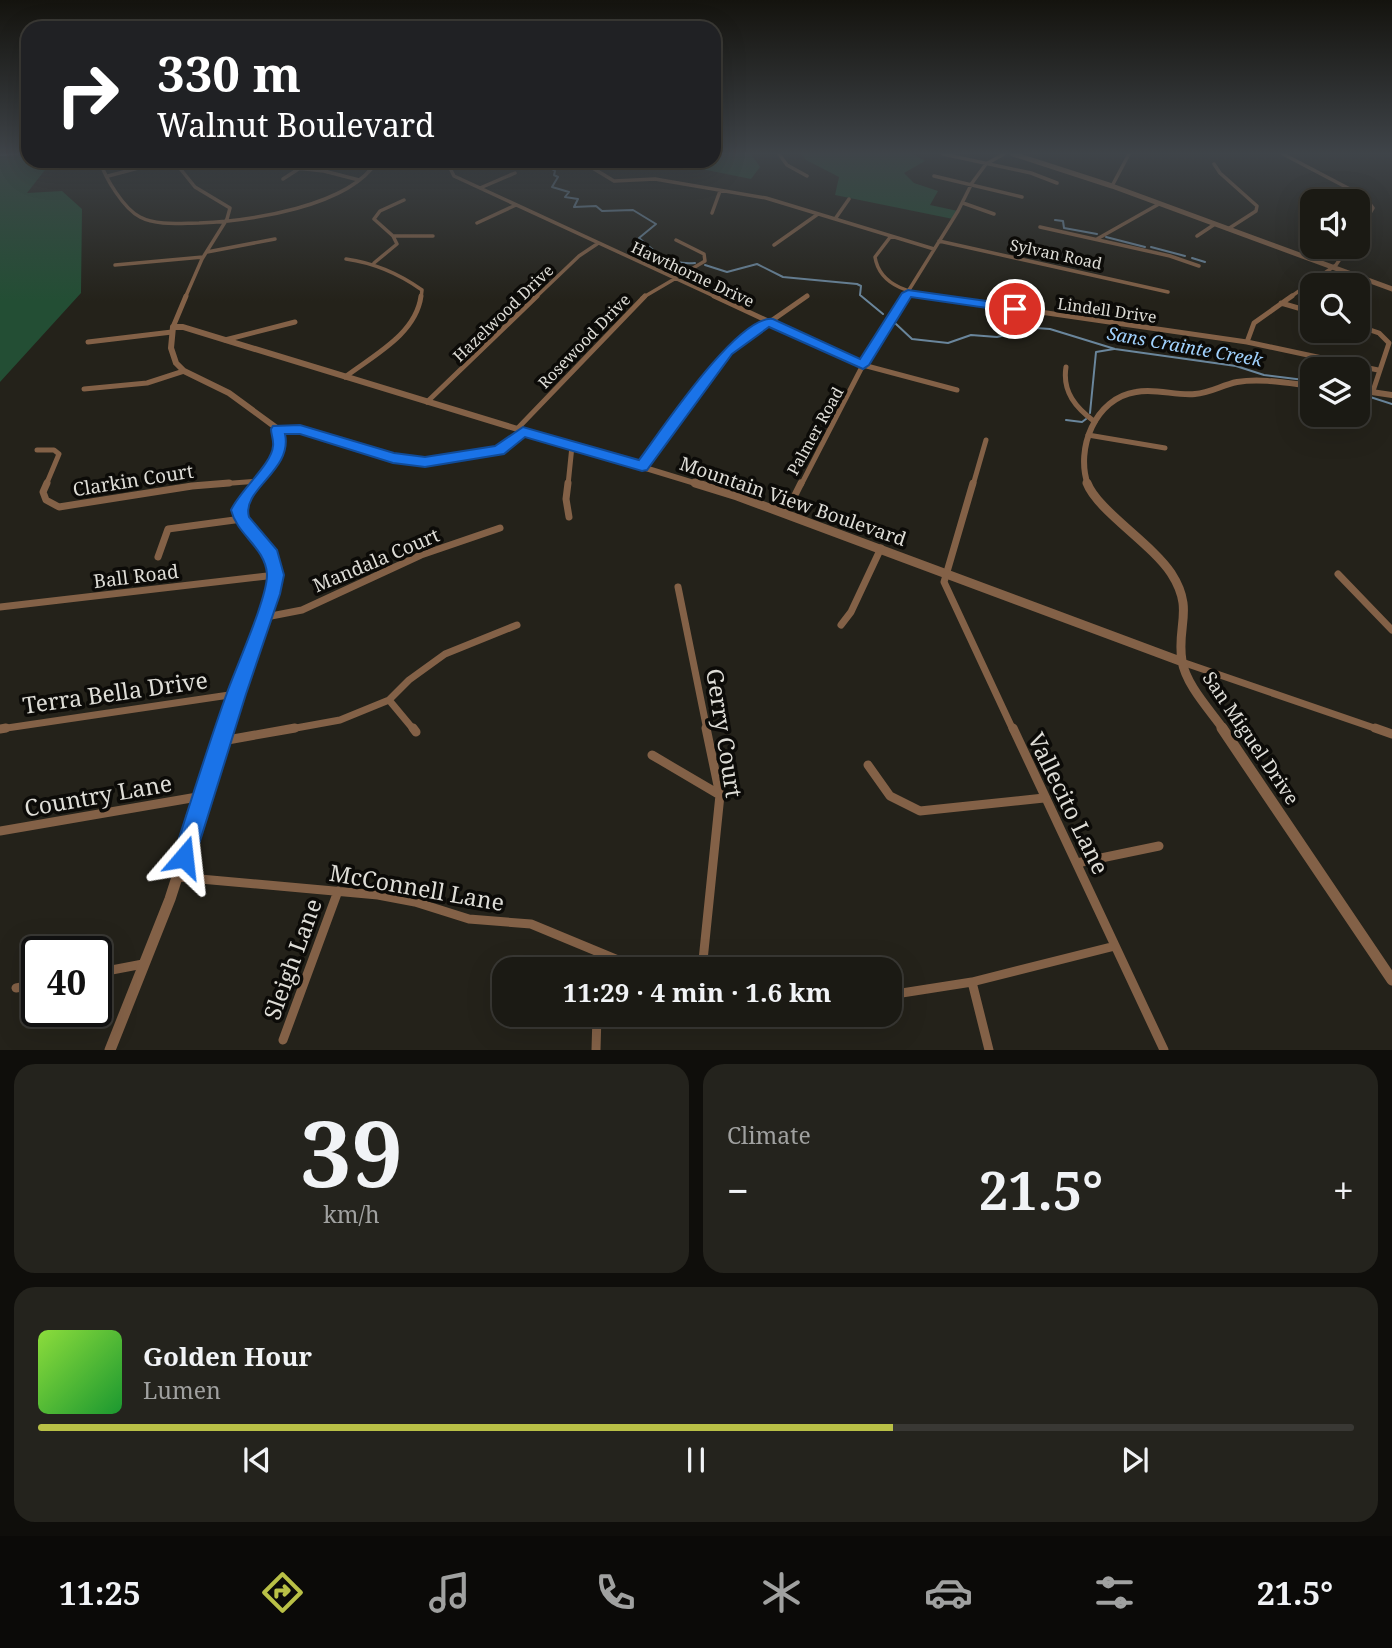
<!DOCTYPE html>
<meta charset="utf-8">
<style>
body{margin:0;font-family:"Noto Serif",serif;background:#24231d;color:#f1f3f6;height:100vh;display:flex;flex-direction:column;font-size:26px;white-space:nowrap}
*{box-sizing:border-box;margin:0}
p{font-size:23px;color:#a0a1a0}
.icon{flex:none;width:38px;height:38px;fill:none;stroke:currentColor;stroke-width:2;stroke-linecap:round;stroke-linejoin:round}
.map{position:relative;height:1050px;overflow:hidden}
.sheet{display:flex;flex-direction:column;gap:14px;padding:14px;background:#0f0e0b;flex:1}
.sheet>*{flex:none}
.hud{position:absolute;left:21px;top:21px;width:700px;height:147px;border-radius:21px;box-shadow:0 7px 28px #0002,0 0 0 2px #393834;background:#202124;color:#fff;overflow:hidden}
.tools{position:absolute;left:1300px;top:189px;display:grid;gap:14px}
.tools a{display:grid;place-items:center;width:70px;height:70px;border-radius:14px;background:#1b1a14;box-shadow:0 7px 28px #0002,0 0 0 2px #393834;font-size:35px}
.speed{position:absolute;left:21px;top:936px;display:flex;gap:14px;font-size:35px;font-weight:700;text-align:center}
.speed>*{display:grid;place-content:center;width:91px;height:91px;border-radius:50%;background:#1b1a14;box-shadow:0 7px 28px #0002,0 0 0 2px #393834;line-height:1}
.speed .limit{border:4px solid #111;border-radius:10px;background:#fff;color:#111}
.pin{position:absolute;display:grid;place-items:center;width:60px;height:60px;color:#fff;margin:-30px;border:4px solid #fff;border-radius:50%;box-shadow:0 2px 7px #0007}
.me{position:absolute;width:77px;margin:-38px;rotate:17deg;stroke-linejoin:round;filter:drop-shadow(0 0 5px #0008)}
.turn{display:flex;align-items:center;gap:24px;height:147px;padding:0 21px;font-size:32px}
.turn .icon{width:91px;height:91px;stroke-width:2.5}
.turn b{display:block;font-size:49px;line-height:60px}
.big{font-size:52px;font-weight:700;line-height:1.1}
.sheet .tile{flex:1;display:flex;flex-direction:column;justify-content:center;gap:10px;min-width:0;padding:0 24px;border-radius:21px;background:#24231d}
.sheet .dial{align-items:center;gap:0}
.dial b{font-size:91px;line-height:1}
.song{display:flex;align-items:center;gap:21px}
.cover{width:84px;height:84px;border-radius:10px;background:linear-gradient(135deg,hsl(90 70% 55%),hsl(130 70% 35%))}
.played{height:7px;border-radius:4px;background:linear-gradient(90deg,#b9c046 65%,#393834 65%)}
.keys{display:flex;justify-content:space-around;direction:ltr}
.heat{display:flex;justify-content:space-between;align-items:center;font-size:38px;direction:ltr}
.sheet .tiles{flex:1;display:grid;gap:14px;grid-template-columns:1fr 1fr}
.tile:last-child{grid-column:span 2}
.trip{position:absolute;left:492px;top:957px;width:410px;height:70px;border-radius:21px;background:#1b1a14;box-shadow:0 7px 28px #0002,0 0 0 2px #393834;font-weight:700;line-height:70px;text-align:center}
.menu{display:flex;height:112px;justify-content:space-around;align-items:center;background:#0b0a08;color:#a0a1a0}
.menu .icon{width:49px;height:49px}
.menu .selected{color:#b9c046}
.menu b{font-size:32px;color:#f1f3f6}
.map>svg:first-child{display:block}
.green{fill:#234e34}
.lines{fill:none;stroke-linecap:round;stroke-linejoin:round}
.stream{stroke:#6a869c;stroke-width:2}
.minor-far3{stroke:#836147;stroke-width:3.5}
.minor-far2{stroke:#836147;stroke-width:5}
.minor-far1{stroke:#836147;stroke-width:7}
.minor{stroke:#836147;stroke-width:9}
.tertiary-far3{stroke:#836147;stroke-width:5}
.tertiary-far2{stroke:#836147;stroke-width:6}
.tertiary-far1{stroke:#836147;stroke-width:9}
.tertiary{stroke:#836147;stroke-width:11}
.route{fill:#1a73e8;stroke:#114b97;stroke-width:2}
.labels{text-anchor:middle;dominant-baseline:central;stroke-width:7;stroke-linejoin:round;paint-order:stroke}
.far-street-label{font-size:16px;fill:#deddd7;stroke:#0c0b08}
.far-water-label{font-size:18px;font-style:italic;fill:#a1d2fe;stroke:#0c0b08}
.street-label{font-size:19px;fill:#deddd7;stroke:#0c0b08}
.near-street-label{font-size:23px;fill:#deddd7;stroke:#0c0b08}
</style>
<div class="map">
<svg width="1392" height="1050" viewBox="0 0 1392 1050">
<rect width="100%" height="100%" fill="#24221a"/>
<path class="green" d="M 0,154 L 28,154 L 28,161 L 52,161 L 27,193 L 62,191 L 82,209 L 81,293 L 0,382 Z
M 714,154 L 751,154 L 760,167 L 751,179 L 662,161 L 714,161 Z
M 802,154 L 913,154 L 925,161 L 904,173 L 914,183 L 938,191 L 930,205 L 958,211 L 953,219 L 835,195 L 839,177 L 806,160 Z"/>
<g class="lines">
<path class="stream" d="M 0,155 L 17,154
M 517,161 L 528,161
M 539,161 L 555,171 L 554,175 L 558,177 L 552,187 L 569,192 L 565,197 L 578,199 L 574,207 L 596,206 L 602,211 L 633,210 L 656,224 L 639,238 C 658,255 669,265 695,263
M 1055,220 L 1063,221 L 1064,228 L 1097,234
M 1106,237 L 1145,247
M 1151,247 L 1185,256
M 1192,258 L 1205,262
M 705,265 L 727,272 L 757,264 L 783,277 L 857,284 L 861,286 L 860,295 L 883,314
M 896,324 L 912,339 L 948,343 L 971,335 L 997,337 L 1036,328 L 1050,329 L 1115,349 L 1236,366 L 1264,375 L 1312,381
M 1364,395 L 1392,404
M 1090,413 L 1096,352 L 1114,349
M 1066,420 L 1082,422 L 1086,419"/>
<path class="minor-far3" d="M 779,154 L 787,165 L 807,176
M 943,154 L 1031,173 L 1057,183
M 1283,154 L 1365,197 L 1373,208 L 1358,233
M 100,161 C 105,178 124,209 140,217 C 157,226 181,223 199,223 C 249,221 349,207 377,161
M 174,161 L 195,187 L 230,208 L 227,219 L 202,259 L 185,298
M 457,161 L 451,170 L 454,176 L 718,298
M 581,161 L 614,181 L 655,179 L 766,198 L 934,249
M 1214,164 L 1220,173 L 1257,206 L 1256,211 L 1228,229
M 268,165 L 324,171 L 359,180
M 108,176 L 165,161
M 934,176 L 1022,197
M 283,179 L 300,168
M 1112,186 L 1129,154
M 480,188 L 515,173
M 963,203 L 994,214
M 712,213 L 720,191
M 835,219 L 849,199
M 477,223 L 516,205
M 1040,227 L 1170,256 L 1199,266
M 393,236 L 374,219 L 380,211 L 404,200
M 891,236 L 875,257 C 880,289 917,294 942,298
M 1197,236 L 1215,224
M 1097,239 L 1159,204
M 939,241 L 1168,292
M 774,245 L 818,214
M 207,252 L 275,239
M 346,259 C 375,263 398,273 422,290 L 421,298
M 374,263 L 397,244 L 393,236 L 433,236
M 115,265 L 203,257
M 535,298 L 579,256 L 597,244
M 642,298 L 705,261 L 704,254 L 676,240
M 804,298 L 807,296
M 904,298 L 958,211 L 972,183 L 986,164 L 1004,154
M 1289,298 L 1336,265 L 1348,247"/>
<path class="minor-far2" d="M 714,296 L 863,365 L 957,390
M 930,296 L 1247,342 L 1378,370
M 1281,303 L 1312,312
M 1358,326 L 1379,333 L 1389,343 L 1373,391
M 173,327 L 186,296
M 225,340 L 295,322
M 88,342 L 172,332
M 1247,342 L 1254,323 L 1292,296
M 1066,367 C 1062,392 1076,408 1095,422
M 345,377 C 374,355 416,334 421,296
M 84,389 L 147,383 L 184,371
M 427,402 L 537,296
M 278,429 L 301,429 L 393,458 L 425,462 L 499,450 L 523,431
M 517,429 L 645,296
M 1088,435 L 1165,448
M 37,450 L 54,450 L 59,454 L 46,485
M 642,466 L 728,351 L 807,296
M 206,485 L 258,481
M 568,485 L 572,446
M 801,485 L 863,365 L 905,296
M 973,485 L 986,440"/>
<path class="minor-far1" d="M 47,483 L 43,492 L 46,500 L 59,507 L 192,486 L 229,483
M 568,483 L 566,499 L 569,517
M 973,483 L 944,582 L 1013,730
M 786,513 L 801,483
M 158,557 L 168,529 L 242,519
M 1338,574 L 1392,630
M 678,587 L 707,730
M 0,607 L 276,575
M 266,617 L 302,610 L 421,555 L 500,528
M 841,625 L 851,612 L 881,548
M 1182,662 L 1380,730
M 389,700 L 414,730
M 0,729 L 236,694
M 285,730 L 340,720 L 389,700 L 409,680 L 445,654 L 517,625"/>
<path class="minor" d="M 413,728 L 416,732
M 1013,728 L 1164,1050
M 1375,728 L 1392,734
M 0,729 L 6,728
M 222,741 L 295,728
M 652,755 L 720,795
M 868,765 L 890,796 L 920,811 L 1044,798
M 0,831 L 203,796
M 1077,863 L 1159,846
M 178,877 L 378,895 L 415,902 L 469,919 L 531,924 L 642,970
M 598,954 L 598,970
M 702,970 L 720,795 L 706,728
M 96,973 L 143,964
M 972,982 L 989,1050
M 16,988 L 37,984
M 889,995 L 972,982 L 1115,946
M 283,1040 L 338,891
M 596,1050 L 597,1015"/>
<path class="tertiary-far3" d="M 1013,154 L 1112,186 L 1392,289"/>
<path class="tertiary-far2" d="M 1358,390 L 1392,395
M 254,485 C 271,467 283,455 278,429 L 229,393 L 184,371 L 176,363 L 171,348 L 173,327 L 183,327 L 701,485
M 1088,485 C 1075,449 1095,398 1136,392 C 1156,388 1176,396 1195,394 C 1210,393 1222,385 1237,382 C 1261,378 1287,383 1312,386"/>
<path class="tertiary-far1" d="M 695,483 L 737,496 L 1180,661
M 1087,483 C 1097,510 1151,543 1171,573 C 1195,610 1176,626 1182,661 C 1186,685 1210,710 1224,730
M 225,730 C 231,709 238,688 246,668 C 257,639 275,607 275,575 C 275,533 212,529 256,483"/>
<path class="tertiary" d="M 1222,728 L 1392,980
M 110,1050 L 170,899 L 225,728"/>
</g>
<linearGradient id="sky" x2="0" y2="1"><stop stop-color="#14130e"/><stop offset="0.51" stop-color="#3f4449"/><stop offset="1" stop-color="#3f4449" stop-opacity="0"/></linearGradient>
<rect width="1392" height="301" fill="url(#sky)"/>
<path class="route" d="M 908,290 L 1015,305 L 1021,309 L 1015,312 L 911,297 L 869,365 L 863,369 L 769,327 L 732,354 L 647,470 L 642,471 L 525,437 L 504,454 L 425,467 L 393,463 L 300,434 L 285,434 C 293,471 241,489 249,517 L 277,550 L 284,575 L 280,594 L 246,694 L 195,857 L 192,865 L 184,868 L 176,865 L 173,857 C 191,801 208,745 228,690 C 237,665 268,596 267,574 C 265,547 237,535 231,510 C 240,490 272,464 273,446 C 274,441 271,434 271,429 L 273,426 L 300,425 L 394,453 L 425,457 L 495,446 L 523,427 L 639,460 C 660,432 738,314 773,319 L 860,359 L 902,293 Z"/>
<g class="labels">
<g class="far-street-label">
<text transform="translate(1056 254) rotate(12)">Sylvan Road</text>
<text transform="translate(693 274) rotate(25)">Hawthorne Drive</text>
<text transform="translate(1107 310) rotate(8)">Lindell Drive</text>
<text transform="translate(503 313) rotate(-44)">Hazelwood Drive</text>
<text transform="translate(584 341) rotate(-46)">Rosewood Drive</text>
<text transform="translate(815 431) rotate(-61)">Palmer Road</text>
</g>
<g class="far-water-label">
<text transform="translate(1185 346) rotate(10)">Sans Crainte Creek</text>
</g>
<g class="street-label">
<text transform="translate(133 480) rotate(-9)">Clarkin Court</text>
<text transform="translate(793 501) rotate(19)">Mountain View Boulevard</text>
<text transform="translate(376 560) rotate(-23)">Mandala Court</text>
<text transform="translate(136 576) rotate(-7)">Ball Road</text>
<text transform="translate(1251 738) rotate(56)">San Miguel Drive</text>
</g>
<g class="near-street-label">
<text transform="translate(115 692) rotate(-8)">Terra Bella Drive</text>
<text transform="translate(725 733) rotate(81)">Gerry Court</text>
<text transform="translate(98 795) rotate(-10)">Country Lane</text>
<text transform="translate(1069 803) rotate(64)">Vallecito Lane</text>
<text transform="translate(417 887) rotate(10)">McConnell Lane</text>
<text transform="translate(292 959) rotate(-70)">Sleigh Lane</text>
</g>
</g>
</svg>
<div class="tools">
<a><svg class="icon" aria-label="sound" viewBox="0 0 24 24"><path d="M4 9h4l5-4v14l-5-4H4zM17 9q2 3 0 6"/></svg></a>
<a><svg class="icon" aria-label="search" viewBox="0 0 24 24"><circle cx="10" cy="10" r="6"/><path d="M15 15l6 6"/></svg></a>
<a><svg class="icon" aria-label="layers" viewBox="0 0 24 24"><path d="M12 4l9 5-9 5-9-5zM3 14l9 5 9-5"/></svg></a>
</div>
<div class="speed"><div class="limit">40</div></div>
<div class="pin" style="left:1015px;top:309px;background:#d93025"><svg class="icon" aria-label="arrive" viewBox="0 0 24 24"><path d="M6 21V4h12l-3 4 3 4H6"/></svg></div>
<svg class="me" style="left:184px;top:857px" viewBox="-20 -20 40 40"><path d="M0-17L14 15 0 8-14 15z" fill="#1a73e8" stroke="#fff" stroke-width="4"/></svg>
<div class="trip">11:29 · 4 min · 1.6 km</div>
<div class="hud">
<div class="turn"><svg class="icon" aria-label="right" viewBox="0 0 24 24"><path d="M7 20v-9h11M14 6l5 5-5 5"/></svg><div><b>330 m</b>Walnut Boulevard</div></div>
</div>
</div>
<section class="sheet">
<div class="tiles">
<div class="tile dial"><b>39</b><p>km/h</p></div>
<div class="tile"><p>Climate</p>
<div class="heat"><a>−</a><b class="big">21.5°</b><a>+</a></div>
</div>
<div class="tile">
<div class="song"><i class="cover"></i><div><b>Golden Hour</b><p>Lumen</p></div></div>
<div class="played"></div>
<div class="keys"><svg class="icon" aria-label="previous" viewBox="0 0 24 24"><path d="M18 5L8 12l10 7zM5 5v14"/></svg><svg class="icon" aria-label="pause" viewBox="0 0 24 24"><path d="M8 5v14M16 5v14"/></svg><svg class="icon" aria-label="next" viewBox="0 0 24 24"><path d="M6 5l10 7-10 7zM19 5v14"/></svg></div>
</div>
</div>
</section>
<nav class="menu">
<b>11:25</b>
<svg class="icon selected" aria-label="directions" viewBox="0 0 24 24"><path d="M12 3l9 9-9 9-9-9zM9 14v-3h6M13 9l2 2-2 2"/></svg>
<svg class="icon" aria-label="music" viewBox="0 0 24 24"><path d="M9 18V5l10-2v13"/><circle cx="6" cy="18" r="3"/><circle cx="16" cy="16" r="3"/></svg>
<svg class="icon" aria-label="phone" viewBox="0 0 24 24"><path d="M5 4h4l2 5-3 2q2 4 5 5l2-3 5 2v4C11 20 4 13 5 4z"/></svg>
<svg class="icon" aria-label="climate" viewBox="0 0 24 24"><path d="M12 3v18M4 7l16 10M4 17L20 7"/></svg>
<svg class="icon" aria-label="car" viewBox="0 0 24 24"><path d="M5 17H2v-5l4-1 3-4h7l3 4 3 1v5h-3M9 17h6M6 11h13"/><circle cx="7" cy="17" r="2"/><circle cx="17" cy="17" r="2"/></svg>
<svg class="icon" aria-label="filters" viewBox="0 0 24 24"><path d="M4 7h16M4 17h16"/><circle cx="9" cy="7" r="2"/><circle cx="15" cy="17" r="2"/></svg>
<b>21.5°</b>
</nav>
